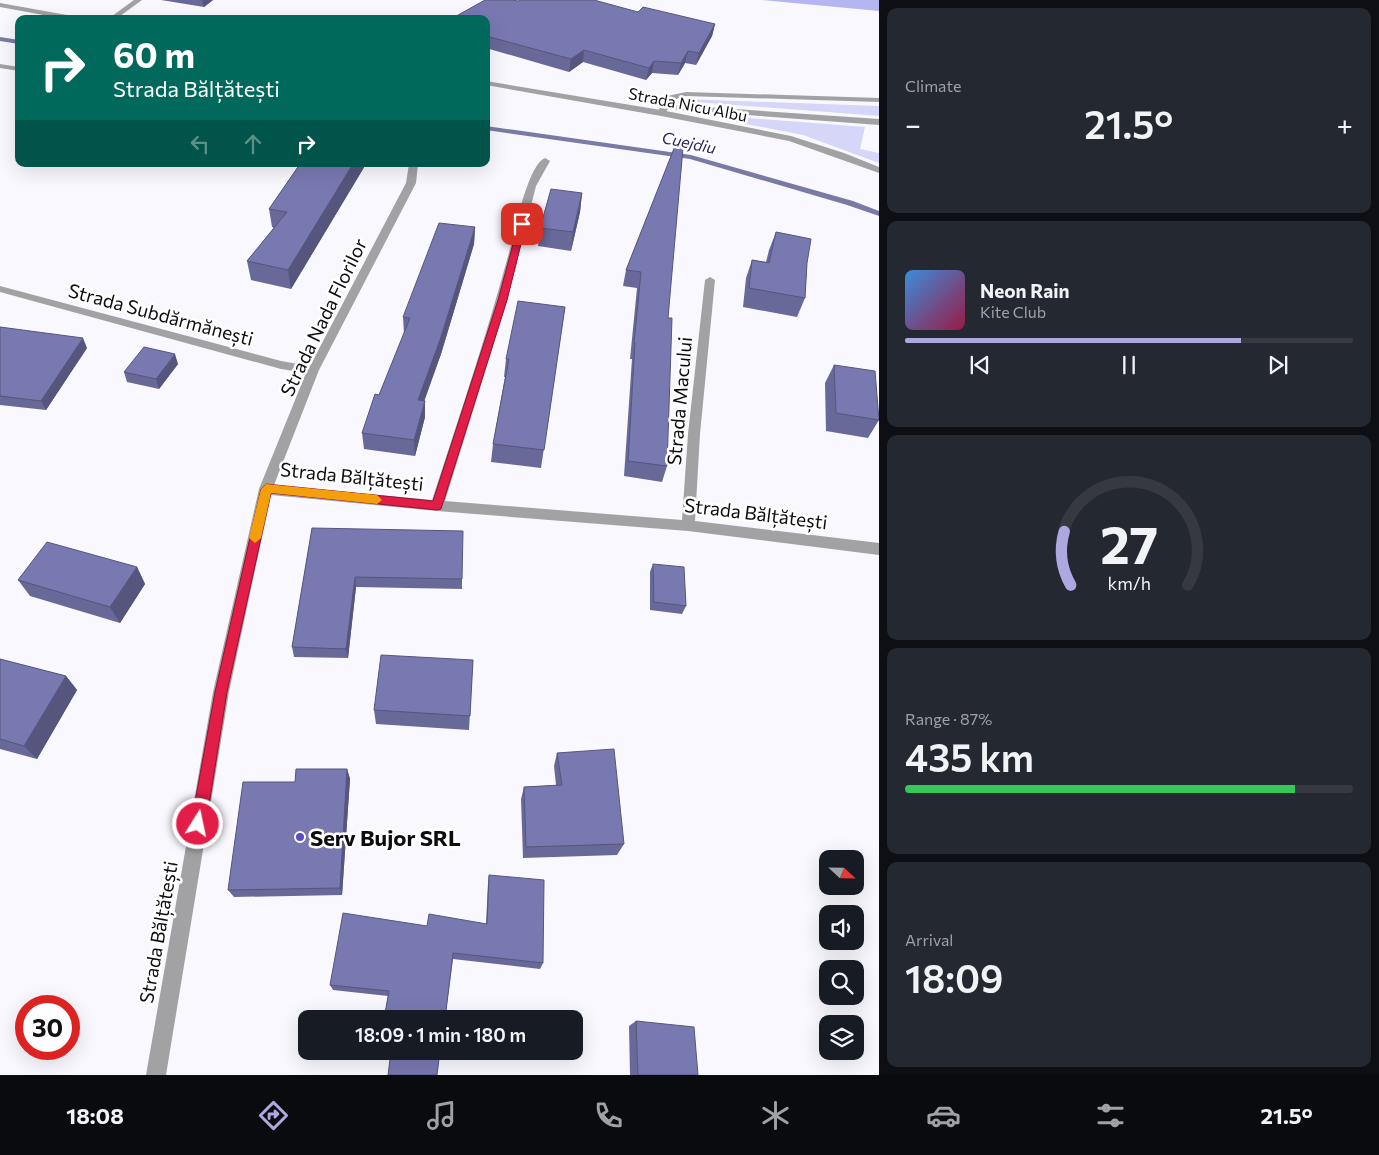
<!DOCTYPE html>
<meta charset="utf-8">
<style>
body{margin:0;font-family:Commissioner,sans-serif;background:#242831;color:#f1f3f6;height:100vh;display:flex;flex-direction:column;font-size:19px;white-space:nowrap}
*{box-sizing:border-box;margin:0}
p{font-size:16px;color:#9ea1a6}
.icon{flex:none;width:28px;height:28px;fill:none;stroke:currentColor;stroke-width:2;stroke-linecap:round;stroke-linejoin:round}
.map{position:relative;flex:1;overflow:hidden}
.panel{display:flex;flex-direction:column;gap:8px;padding:8px;background:#0d0f14;width:500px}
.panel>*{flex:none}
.banner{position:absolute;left:15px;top:15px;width:475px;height:152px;border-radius:10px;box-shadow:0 5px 20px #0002;background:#00695c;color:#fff;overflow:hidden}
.needle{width:32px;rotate:112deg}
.controls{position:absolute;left:819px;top:850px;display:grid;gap:10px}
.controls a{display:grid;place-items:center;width:45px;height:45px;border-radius:10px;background:#171b24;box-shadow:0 5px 20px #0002;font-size:25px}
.speed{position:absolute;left:15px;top:995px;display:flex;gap:10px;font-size:25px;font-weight:700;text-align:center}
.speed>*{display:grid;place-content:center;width:65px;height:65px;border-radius:50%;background:#171b24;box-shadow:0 5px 20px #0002;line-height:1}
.speed .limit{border:8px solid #d22;background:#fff;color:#111}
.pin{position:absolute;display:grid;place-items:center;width:42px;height:42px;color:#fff;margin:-21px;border-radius:10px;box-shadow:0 2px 8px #0006}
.me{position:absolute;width:55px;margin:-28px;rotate:10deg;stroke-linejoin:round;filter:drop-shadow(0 0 4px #0008)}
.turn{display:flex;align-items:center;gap:18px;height:105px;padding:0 15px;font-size:22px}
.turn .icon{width:65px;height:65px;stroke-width:2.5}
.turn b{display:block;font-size:35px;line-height:42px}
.lanes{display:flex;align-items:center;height:48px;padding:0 15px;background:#0003;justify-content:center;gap:25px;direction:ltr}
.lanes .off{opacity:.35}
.big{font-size:38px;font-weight:600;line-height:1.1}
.panel .card{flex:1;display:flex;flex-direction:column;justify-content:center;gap:8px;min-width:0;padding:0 18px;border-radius:10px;background:#242831}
.panel .dial{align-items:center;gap:0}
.dial svg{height:130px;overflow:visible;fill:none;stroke:#363941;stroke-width:7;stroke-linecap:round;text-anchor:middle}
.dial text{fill:#f1f3f6;stroke:none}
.song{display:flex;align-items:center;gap:15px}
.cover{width:60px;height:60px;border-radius:8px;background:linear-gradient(135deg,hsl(210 70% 55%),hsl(340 70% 35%))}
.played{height:5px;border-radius:2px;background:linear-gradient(90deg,#aea8e0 75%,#363941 75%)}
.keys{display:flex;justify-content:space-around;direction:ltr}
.heat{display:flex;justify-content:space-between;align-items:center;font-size:28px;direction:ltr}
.charge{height:8px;border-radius:4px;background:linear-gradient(90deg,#34c759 87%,#363941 0)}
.trip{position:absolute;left:298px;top:1010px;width:285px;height:50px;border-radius:10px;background:#171b24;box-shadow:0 5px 20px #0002;font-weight:600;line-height:50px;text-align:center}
.tabs{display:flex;height:80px;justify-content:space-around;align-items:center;background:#090b0e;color:#9ea1a6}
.tabs .icon{width:35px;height:35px}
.tabs .selected{color:#aea8e0}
.tabs b{font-size:22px;color:#f1f3f6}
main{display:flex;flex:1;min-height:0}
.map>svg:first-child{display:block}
.green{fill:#d5d6f8}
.forest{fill:#b4b5f1}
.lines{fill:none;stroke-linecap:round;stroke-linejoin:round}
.stream{fill:#7a7ba5;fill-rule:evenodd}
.service{fill:#a2a2a4;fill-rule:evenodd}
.minor{fill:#a2a2a4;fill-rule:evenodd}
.wall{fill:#686899}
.shaded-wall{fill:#55557d}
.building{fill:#7979b2;stroke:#55557d}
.route{fill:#e11d48;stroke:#92132f}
.slow{fill:#f59e0b}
.poi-dot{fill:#5b4cc4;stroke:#fff;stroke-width:2}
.labels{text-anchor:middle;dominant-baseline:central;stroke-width:5;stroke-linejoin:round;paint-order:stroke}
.far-street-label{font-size:16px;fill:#0d0d0f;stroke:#fff}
.far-water-label{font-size:16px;font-style:italic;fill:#2a2166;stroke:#fff}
.street-label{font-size:19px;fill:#0d0d0f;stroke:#fff}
.near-poi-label{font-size:22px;font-weight:bold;fill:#0d0d0f;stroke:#fff;text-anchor:start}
</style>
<main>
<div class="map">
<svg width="879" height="1075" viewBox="0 0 879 1075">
<rect width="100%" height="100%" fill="#f8f8fe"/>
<path class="green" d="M 683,99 L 879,106 L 879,116 L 682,101 Z
M 722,116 L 865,127 L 860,149 L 879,153 L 879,163 L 803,135 L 720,119 Z"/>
<path class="forest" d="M 762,0 L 879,0 L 879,11 Z"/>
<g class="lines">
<path class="stream" d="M 0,37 L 19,40 L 19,44 L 0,41 Z
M 486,126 L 691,155 L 853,201 L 879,211 L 879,216 L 847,205 L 690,159 L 486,130 Z"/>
<path class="service" d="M 662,104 L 879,119 L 879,125 L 668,109 L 664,115 L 661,116 L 657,113 Z"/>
<path class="minor" d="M 134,0 L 142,0 L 116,19 L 108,19 Z
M 0,3 L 78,17 L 81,19 L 65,19 L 0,7 Z
M 0,64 L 19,67 L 19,71 L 0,68 Z
M 486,81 L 661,110 L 791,136 L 844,153 L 879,167 L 879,173 L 789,141 L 661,116 L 486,85 Z
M 686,92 L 879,98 L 879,102 L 686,96 L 673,100 L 668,108 L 661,106 L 667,96 Z
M 545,158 L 550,161 L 536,186 L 507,301 L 445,501 L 682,520 L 688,434 L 705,280 L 710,277 L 715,280 L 700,434 L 695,521 L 879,543 L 879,555 L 688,531 L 437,511 L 271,495 L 229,692 L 166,1075 L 146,1075 L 213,692 L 259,489 L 306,373 L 281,369 L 0,292 L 0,286 L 281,361 L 310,366 L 406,183 L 409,164 L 418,164 L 416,183 L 319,370 L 274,485 L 432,500 C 460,414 489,329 512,241 C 516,224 529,164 545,158 Z"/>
</g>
<path class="wall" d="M 161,0 L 213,0 L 204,7 Z
M 518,1 L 638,12 L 715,24 L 712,36 L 696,65 L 685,63 L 678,75 L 652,73 L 646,80 L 583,62 L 569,72 L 486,48 L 486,19 Z
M 675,146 L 668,318 L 667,466 L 662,482 L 624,476 L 632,359 L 630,359 L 637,288 L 623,286 L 626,270 Z
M 300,164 L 366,164 L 291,289 L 251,280 L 247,261 L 274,228 L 272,227 L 269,209 Z
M 582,193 L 580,212 L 571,251 L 538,246 L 540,228 Z
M 475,227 L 474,244 L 441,354 L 424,400 L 425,401 L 425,417 L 415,456 L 364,449 L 362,433 L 379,395 L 404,334 L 403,317 Z
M 776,232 L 807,263 L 805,298 L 797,317 L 743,307 L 746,278 L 752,260 L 766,262 L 769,250 Z
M 565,307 L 541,468 L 491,462 L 493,444 L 505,377 L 504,377 L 506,359 Z
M 0,327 L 87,348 L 46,410 L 0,405 Z
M 178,364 L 159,389 L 127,382 L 124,372 Z
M 834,365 L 879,420 L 868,438 L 826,431 L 825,383 Z
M 312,528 L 462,579 L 462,589 L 356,587 L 348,658 L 294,657 L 292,647 Z
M 653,564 L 686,606 L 682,614 L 650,610 L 650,572 Z
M 137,567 L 145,584 L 120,623 L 30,596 L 18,580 Z
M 0,659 L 66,676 L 77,690 L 37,759 L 0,749 Z
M 473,660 L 469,730 L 376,724 L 374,710 Z
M 557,753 L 624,844 L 617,855 L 523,858 L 521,799 L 524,787 L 556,785 L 554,766 Z
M 347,769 L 350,779 L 342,895 L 234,897 L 228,890 L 295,782 Z
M 489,875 L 543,963 L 540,969 L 453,959 L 445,1019 L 384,1019 L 388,996 L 333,990 L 330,985 L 427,926 L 486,924 L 488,883 Z
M 636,1021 L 698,1075 L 630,1075 L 629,1026 Z"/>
<path class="shaded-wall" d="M 202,0 L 213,0 L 204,7 Z
M 715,24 L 712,36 L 696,65 L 699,53 Z
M 584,50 L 583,62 L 569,72 L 571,59 Z
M 688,51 L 685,63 L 678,75 L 681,63 Z
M 654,61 L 652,73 L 646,80 L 649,68 Z
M 353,164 L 366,164 L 291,289 L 288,270 Z
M 582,193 L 580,212 L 571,251 L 573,232 Z
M 475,227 L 474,244 L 441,354 L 419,416 L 418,400 Z
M 83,338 L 87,348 L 46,410 L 41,401 Z
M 175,354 L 178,364 L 159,389 L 156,379 Z
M 425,401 L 425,417 L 415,456 L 414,440 Z
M 137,567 L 145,584 L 120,623 L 110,607 Z
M 355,577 L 356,587 L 348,658 L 346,649 Z
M 66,676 L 77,690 L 37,759 L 24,746 Z
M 347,769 L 350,779 L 342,895 L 340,888 Z"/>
<path class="building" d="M 485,0 L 513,0 L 518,1 L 520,0 L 594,0 L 638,12 L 643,7 L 715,24 L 699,53 L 688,51 L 681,63 L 654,61 L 649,68 L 584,50 L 571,59 L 486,36 L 486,19 L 451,19 Z
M 675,146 L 683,148 L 668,318 L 672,318 L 667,466 L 628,461 L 635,343 L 634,343 L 641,272 L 626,270 Z
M 300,164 L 353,164 L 288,270 L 247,261 L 287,212 L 269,209 Z
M 551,189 L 582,193 L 573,232 L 540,228 Z
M 439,223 L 475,227 L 441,337 L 418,400 L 425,401 L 414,440 L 362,433 L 375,394 L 379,395 L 410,318 L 403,317 Z
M 776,232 L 811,239 L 807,263 L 805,298 L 749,288 L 752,260 L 769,263 Z
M 518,301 L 565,307 L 544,450 L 493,444 L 509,359 L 506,359 Z
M 0,327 L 83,338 L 41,401 L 0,396 Z
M 144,347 L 175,354 L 156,379 L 124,372 Z
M 834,365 L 875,371 L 879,420 L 836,413 Z
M 312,528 L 463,531 L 462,579 L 355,577 L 346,649 L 292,647 Z
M 47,542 L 137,567 L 110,607 L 18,580 Z
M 653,564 L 684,567 L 686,606 L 654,602 Z
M 381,655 L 473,660 L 470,716 L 374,710 Z
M 0,659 L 66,676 L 24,746 L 0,739 Z
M 614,749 L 624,844 L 526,847 L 524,787 L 562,785 L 557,753 Z
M 296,769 L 347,769 L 340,888 L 228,890 L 243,782 L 295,782 Z
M 489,875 L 544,880 L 543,963 L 453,953 L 445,1019 L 384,1019 L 389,991 L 330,985 L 343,913 L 427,926 L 429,914 L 487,924 Z
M 636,1021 L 694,1027 L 698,1075 L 638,1075 Z
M 391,1051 L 440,1051 L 437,1075 L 388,1075 Z"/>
<path class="route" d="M 519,222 L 526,224 L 507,300 L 441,509 L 437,510 L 271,493 L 227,692 L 206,824 L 203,830 L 198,832 L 193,830 L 191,824 L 215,692 L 261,489 L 266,484 L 433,501 L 498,300 Z"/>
<path class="slow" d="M 266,484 L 377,495 L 382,500 L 377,504 L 271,493 L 261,538 L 255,543 L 249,538 L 261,489 Z"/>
<circle class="poi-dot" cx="300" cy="837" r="5"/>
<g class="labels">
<g class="far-street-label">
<text transform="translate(688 104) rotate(11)">Strada Nicu Albu</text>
</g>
<g class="far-water-label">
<text transform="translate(689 142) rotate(12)">Cuejdiu</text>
</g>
<g class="street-label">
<text transform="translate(161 314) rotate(15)">Strada Subdărmănești</text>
<text transform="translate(323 317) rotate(-64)">Strada Nada Florilor</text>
<text transform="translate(679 401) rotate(-85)">Strada Macului</text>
<text transform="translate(352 476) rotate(6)">Strada Bălțătești</text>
<text transform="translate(756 513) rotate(7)">Strada Bălțătești</text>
<text transform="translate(158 932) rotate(-80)">Strada Bălțătești</text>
</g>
<g class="near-poi-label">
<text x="310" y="837">Serv Bujor SRL</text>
</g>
</g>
</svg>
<div class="controls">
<a><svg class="needle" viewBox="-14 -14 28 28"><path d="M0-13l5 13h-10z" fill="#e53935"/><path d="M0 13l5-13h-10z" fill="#9ea1a6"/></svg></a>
<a><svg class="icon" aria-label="sound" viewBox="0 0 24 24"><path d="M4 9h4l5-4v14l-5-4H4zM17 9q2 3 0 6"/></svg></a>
<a><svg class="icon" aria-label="search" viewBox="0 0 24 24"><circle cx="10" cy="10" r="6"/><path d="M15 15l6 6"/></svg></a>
<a><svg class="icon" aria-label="layers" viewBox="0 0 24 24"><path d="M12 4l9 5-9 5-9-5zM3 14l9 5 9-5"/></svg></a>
</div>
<div class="speed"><div class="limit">30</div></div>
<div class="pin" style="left:522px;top:224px;background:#d93025"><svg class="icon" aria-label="arrive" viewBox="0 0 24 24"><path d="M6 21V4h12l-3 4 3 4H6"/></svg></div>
<svg class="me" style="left:198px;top:824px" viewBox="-20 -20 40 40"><circle r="17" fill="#e11d48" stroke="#fff" stroke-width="3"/><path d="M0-11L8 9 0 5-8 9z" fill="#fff"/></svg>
<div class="trip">18:09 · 1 min · 180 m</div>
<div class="banner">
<div class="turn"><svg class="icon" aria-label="right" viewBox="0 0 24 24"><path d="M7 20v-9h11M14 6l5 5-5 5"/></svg><div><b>60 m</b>Strada Bălțătești</div></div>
<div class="lanes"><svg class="icon off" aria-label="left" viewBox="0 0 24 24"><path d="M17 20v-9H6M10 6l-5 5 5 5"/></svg><svg class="icon off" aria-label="ahead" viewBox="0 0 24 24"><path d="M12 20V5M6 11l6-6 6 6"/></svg><svg class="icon" aria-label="right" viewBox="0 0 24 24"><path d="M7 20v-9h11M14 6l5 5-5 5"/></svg></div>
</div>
</div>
<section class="panel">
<div class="card"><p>Climate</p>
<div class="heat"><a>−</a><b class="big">21.5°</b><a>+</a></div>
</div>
<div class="card">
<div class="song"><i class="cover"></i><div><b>Neon Rain</b><p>Kite Club</p></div></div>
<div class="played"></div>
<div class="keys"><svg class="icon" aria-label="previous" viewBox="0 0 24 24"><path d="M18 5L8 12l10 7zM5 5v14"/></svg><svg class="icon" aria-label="pause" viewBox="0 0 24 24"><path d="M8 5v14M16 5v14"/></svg><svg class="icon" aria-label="next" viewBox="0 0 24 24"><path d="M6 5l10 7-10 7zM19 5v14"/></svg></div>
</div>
<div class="card dial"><svg viewBox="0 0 100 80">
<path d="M14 69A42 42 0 1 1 86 69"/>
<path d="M14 69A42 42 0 0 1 10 36" stroke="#aea8e0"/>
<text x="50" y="56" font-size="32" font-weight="700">27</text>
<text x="50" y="72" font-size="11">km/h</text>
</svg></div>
<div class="card"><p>Range · 87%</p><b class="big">435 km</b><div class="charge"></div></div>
<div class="card"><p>Arrival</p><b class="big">18:09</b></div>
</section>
</main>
<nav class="tabs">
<b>18:08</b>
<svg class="icon selected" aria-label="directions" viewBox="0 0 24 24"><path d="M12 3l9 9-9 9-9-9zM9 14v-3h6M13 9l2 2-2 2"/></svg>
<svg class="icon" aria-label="music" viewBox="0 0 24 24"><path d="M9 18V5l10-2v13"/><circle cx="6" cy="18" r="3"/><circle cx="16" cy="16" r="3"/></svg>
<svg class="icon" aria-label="phone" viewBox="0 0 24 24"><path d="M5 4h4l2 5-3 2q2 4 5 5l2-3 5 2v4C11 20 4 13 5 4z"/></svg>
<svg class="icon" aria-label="climate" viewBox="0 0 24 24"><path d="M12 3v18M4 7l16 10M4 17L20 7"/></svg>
<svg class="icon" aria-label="car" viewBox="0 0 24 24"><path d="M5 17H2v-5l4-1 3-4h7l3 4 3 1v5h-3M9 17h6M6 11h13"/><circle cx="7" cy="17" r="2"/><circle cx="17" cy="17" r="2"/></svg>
<svg class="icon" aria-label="filters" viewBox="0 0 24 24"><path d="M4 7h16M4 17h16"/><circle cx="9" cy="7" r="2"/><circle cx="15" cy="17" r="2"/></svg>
<b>21.5°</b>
</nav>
